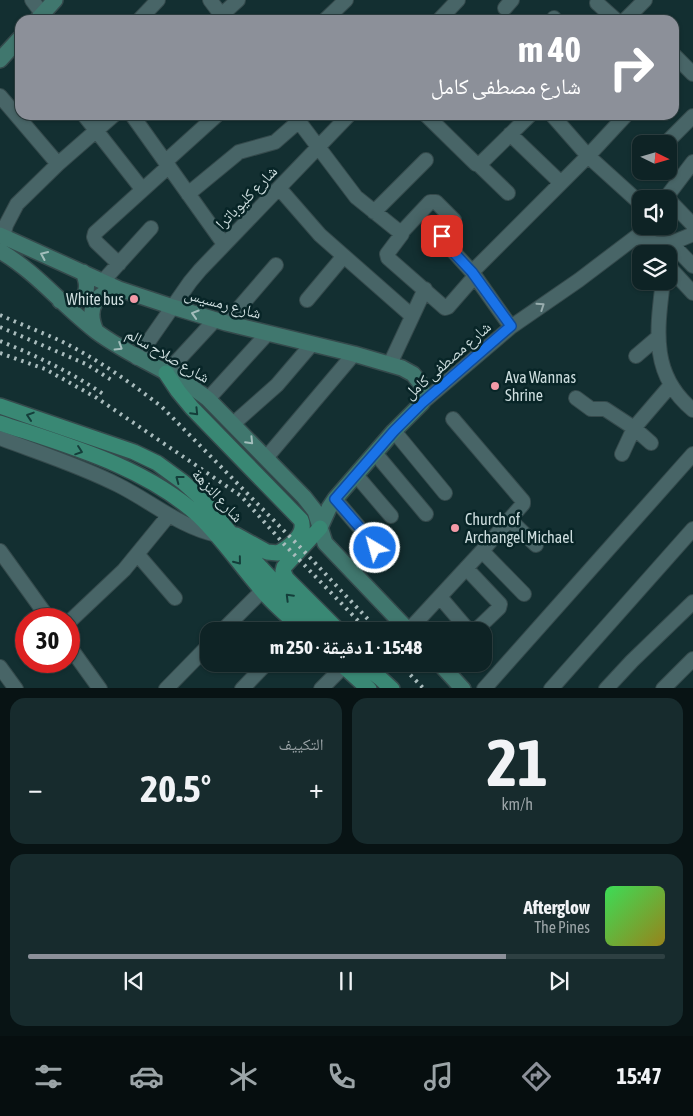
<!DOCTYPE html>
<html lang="ar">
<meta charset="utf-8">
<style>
body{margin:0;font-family:"Asap Condensed","Noto Naskh Arabic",sans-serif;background:#172b2d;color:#f1f3f6;direction:rtl;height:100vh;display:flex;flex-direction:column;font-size:19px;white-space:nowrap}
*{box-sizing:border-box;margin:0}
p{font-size:16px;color:#9ba4a7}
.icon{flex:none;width:28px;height:28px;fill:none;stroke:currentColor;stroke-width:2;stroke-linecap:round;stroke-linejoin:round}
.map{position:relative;height:688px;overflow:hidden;direction:ltr}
.panel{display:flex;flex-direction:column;gap:10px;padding:10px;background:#081314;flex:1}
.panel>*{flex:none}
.top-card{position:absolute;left:15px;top:15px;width:664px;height:105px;border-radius:15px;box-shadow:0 1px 4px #0004,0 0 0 1px #2e4042;direction:rtl;background:#8c9099;color:#fff;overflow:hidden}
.needle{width:32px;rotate:95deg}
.fabs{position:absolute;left:632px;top:135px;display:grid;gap:10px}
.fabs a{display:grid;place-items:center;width:45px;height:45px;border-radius:10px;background:#0e2325;box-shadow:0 1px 4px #0004,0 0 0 1px #2e4042;font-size:25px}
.speed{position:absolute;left:15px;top:608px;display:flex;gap:10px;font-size:25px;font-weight:700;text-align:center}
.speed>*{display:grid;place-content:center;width:65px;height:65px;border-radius:50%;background:#0e2325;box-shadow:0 1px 4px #0004,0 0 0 1px #2e4042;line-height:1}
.speed .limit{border:8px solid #d22;background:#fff;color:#111}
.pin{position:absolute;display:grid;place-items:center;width:42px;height:42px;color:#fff;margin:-21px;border-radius:10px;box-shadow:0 2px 8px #0006}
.me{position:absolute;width:55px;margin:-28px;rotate:323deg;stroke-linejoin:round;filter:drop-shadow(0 0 4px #0008)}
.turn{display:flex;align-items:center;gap:18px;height:105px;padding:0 15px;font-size:22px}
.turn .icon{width:65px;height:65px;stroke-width:2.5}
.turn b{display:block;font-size:35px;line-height:42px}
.big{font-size:38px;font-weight:700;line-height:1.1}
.panel .card{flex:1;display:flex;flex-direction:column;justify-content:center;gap:8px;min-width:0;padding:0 18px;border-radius:15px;background:#172b2d}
.panel .dial{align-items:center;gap:0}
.dial b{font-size:65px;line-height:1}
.song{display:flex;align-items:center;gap:15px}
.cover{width:60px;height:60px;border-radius:8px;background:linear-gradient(135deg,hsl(130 70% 55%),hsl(50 70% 35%))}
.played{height:5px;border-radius:2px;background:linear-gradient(90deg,#8c9099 75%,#2e4042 75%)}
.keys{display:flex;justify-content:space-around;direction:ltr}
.heat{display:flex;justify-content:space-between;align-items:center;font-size:28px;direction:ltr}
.panel .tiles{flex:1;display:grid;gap:10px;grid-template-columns:1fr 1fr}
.card:last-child{grid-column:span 2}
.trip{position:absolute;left:200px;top:622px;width:292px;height:50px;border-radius:15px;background:#0e2325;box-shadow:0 1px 4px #0004,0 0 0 1px #2e4042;font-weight:700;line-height:50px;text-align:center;direction:rtl}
.menu{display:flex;height:80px;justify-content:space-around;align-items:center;background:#060e0f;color:#9ba4a7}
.menu .icon{width:35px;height:35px}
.menu .active{color:#8c9099}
.menu b{font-size:22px;color:#f1f3f6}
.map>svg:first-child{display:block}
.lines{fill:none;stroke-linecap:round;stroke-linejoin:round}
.street-casing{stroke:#354a4c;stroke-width:16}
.secondary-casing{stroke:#354a4c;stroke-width:18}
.primary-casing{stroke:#354a4c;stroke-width:18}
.street{stroke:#486567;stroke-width:14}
.secondary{stroke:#40776e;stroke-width:15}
.primary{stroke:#398874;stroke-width:15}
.rail{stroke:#a9bcbd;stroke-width:4;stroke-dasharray:2.5 5;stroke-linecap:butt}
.oneway{stroke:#a3bebc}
.oneway2{stroke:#98adae}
.oneway3{stroke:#143e3a}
.route-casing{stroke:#114b97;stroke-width:12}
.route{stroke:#1a73e8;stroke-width:9}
.poi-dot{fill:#f39aa7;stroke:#082527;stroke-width:2}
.labels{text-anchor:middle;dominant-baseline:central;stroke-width:5;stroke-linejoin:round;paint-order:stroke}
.street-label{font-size:16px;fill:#cdddde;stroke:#082527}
.poi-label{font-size:16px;fill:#cdddde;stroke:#082527;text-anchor:start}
</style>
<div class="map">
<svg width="693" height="689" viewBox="0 0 693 689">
<rect width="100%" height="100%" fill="#132f31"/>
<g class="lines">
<g class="street-casing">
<path id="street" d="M 32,0 L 47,20
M 210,0 L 225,20
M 597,3 L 616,20
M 505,8 L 512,0
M 139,20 L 158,0
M 216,20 L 238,0
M 325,20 L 346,0
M 439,20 L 458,0
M 553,20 L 554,18
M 625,20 L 645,0
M 674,55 L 693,74
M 0,96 L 58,164
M 84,115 L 142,189
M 132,115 L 224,244
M 294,115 L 356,197 L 402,234 L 387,254 L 388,258 L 445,308 L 448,307 L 475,276
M 426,115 L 476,164 L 479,165 L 530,115
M 552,115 L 588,156 L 641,204
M 510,134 L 561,183
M 665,144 L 693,116
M 165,162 L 217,115
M 479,165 L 508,193
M 279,188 L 320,235 L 412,316
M 188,194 L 239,152 L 275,142 L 299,121
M 665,199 L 693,162
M 669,200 L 693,225
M 374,212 L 426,160
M 401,233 L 430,202 L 436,202 L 454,220 L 442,236 L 442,239 L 472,272 L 511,327
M 637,236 C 659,249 671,244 693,234
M 3,237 L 6,225 L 17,204 L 58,164 L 114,115
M 672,244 L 693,266
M 119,264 L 96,242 L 94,237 L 95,233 L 169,166
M 669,267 L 693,293
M 472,272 L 588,156 L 626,115
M 103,281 L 151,228
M 663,281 C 657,330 650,375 693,410
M 307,300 L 343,257
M 226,323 L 276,265
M 636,356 L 657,338
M 137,358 L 190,282 L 200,270 L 349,115
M 390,364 L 425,289
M 166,373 L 215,320
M 576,398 L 591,409 L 605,409 L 634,428 L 651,443
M 208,399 L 268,333
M 422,403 L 511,327 L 579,280 L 637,236 L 647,226
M 233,424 L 277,385 L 312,344
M 394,431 L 445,493
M 0,438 C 40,453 81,466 118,485 C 152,502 180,527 217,535
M 375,453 L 426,514
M 622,454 L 634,428 L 670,386
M 266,458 L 354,354
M 356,475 L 391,516
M 335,499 L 375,546 L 375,548 L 352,572
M 510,520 L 536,545
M 0,551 L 49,619
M 482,551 L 524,594
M 138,555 L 175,598
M 466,568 L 500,604 L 499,608 L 475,631
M 440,597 L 469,631
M 69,622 L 124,570 L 169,515
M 222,631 L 262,591
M 408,631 L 482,551 L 523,504 L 523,501 L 453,419
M 69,646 L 100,689
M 0,667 L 16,689
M 166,689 L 209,645
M 242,689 L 266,664
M 321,689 L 344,666
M 484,689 L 693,454
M 551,689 L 693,529
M 606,689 L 632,661 L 693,602
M 663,689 L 693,659"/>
</g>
<g class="secondary-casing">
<path id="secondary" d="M 37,20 L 55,0
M 0,60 L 20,38
M 0,235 L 119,289 L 173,307 L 226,323 L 354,354 L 402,368 L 413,374 L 421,384 L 423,397 L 422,403 L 394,431 L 335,499 L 329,508 L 320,528
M 0,251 C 35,271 64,307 97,332 C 132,358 174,372 208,399 L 304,497 L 315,511 L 325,543 L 409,631
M 60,301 C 83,305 92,293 83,272
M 96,331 C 86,309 95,292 119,289
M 440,664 L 463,689"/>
</g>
<g class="primary-casing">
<path id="primary" d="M 166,373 L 178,391 L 192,408 L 301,520 C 307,534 289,547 278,553 L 267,552 L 236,535
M 0,406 L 134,452 L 157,463 L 183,482 L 202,499 L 247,553 L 278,586 L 324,631
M 0,423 C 69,446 144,466 199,516 C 222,538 240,565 261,589 C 273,604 290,618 305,631
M 320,528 L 284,567 L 283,571 L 286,578 L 339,631
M 341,664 L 369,689
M 361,664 L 380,678 L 392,689"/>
</g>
<use href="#street" class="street"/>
<use href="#secondary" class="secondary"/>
<use href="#primary" class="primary"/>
<path class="rail" d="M 0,315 C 20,324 41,332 61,341 C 97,359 130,382 162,407 L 301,548 L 379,631
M 0,327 L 86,364 L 113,381
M 0,341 C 37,356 73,373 106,396
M 0,353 L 45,369 L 97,398 L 241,496 L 284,544 L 368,631
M 400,664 L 424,689"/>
</g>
<defs><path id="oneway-chevron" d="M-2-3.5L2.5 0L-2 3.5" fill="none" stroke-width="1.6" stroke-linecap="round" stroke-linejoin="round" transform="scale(1.25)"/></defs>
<g class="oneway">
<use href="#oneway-chevron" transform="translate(44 255) rotate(-156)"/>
<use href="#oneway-chevron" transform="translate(195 314) rotate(-163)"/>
<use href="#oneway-chevron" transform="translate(119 347) rotate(32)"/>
<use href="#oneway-chevron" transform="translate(250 441) rotate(46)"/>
</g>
<use class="oneway2" href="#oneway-chevron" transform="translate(541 306) rotate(-34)"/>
<g class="oneway3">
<use href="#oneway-chevron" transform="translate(195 412) rotate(46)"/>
<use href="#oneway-chevron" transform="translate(30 416) rotate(-162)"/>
<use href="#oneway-chevron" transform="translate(79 451) rotate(19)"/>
<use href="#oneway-chevron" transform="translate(179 479) rotate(-143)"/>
<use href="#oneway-chevron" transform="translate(238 561) rotate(51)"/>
<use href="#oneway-chevron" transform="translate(289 597) rotate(-135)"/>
</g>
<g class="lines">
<g class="route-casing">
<path id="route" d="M 375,548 L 374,544 L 335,499 L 394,431 L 422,403 L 511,326 L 472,272 L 443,241 L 442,236"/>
</g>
<use href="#route" class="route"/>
</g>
<g class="poi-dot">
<circle cx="134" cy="299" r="5"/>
<circle cx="495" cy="386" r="5"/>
<circle cx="455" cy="528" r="5"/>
</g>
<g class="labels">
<g class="street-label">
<text transform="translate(246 197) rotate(-46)">شارع كليوباترا</text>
<text transform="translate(223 303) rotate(15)">شارع رمسيس</text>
<text transform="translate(168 355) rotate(30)">شارع صلاح سالم</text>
<text transform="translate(447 360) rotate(-41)">شارع مصطفى كامل</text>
<text transform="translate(218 495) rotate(47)">شارع النزهة</text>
</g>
<g class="poi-label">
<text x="124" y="299" text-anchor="end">White bus</text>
<text x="505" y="377">Ava Wannas<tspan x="505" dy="18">Shrine</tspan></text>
<text x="465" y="519">Church of<tspan x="465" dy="18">Archangel Michael</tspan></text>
</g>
</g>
</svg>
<div class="fabs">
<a><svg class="needle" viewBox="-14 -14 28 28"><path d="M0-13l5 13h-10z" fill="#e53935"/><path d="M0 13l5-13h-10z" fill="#9ba4a7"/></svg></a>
<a><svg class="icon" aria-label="sound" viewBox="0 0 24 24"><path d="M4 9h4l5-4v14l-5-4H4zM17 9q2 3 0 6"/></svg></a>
<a><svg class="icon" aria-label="layers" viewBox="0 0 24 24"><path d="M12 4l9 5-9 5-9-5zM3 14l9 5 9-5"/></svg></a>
</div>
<div class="speed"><div class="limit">30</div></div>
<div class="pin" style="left:442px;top:236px;background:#d93025"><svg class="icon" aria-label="arrive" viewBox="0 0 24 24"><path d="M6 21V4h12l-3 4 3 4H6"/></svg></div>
<svg class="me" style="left:375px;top:548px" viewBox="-20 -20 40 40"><circle r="17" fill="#1a73e8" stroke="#fff" stroke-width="3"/><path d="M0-11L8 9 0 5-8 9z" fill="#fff"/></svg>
<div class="trip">15:48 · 1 دقيقة · 250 m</div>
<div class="top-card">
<div class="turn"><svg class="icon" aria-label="right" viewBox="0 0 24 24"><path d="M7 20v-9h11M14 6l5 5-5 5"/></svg><div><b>40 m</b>شارع مصطفى كامل</div></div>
</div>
</div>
<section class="panel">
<div class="tiles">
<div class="card dial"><b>21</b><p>km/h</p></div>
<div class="card"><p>التكييف</p>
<div class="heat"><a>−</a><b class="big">20.5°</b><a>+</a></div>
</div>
<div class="card">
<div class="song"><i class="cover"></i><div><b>Afterglow</b><p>The Pines</p></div></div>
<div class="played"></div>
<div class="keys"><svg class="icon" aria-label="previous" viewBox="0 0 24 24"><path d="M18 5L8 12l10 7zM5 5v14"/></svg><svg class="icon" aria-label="pause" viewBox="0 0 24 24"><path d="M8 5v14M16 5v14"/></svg><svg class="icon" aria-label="next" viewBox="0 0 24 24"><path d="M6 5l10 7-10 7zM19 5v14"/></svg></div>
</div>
</div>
</section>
<nav class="menu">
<b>15:47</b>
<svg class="icon active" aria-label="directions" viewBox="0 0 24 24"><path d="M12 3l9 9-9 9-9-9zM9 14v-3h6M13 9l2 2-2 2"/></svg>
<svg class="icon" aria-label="music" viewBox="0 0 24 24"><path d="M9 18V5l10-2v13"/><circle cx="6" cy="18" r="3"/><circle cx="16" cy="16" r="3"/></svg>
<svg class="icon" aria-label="phone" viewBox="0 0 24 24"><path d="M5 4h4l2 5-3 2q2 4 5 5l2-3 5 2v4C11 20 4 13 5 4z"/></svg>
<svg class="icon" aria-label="climate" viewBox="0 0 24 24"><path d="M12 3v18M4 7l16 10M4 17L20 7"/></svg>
<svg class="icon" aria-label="car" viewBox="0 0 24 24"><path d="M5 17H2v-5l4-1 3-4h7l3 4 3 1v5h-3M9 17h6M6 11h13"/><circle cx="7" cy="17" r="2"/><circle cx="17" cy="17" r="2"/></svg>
<svg class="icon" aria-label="filters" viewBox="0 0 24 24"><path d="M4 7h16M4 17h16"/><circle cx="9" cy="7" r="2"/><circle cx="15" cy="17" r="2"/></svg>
</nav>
